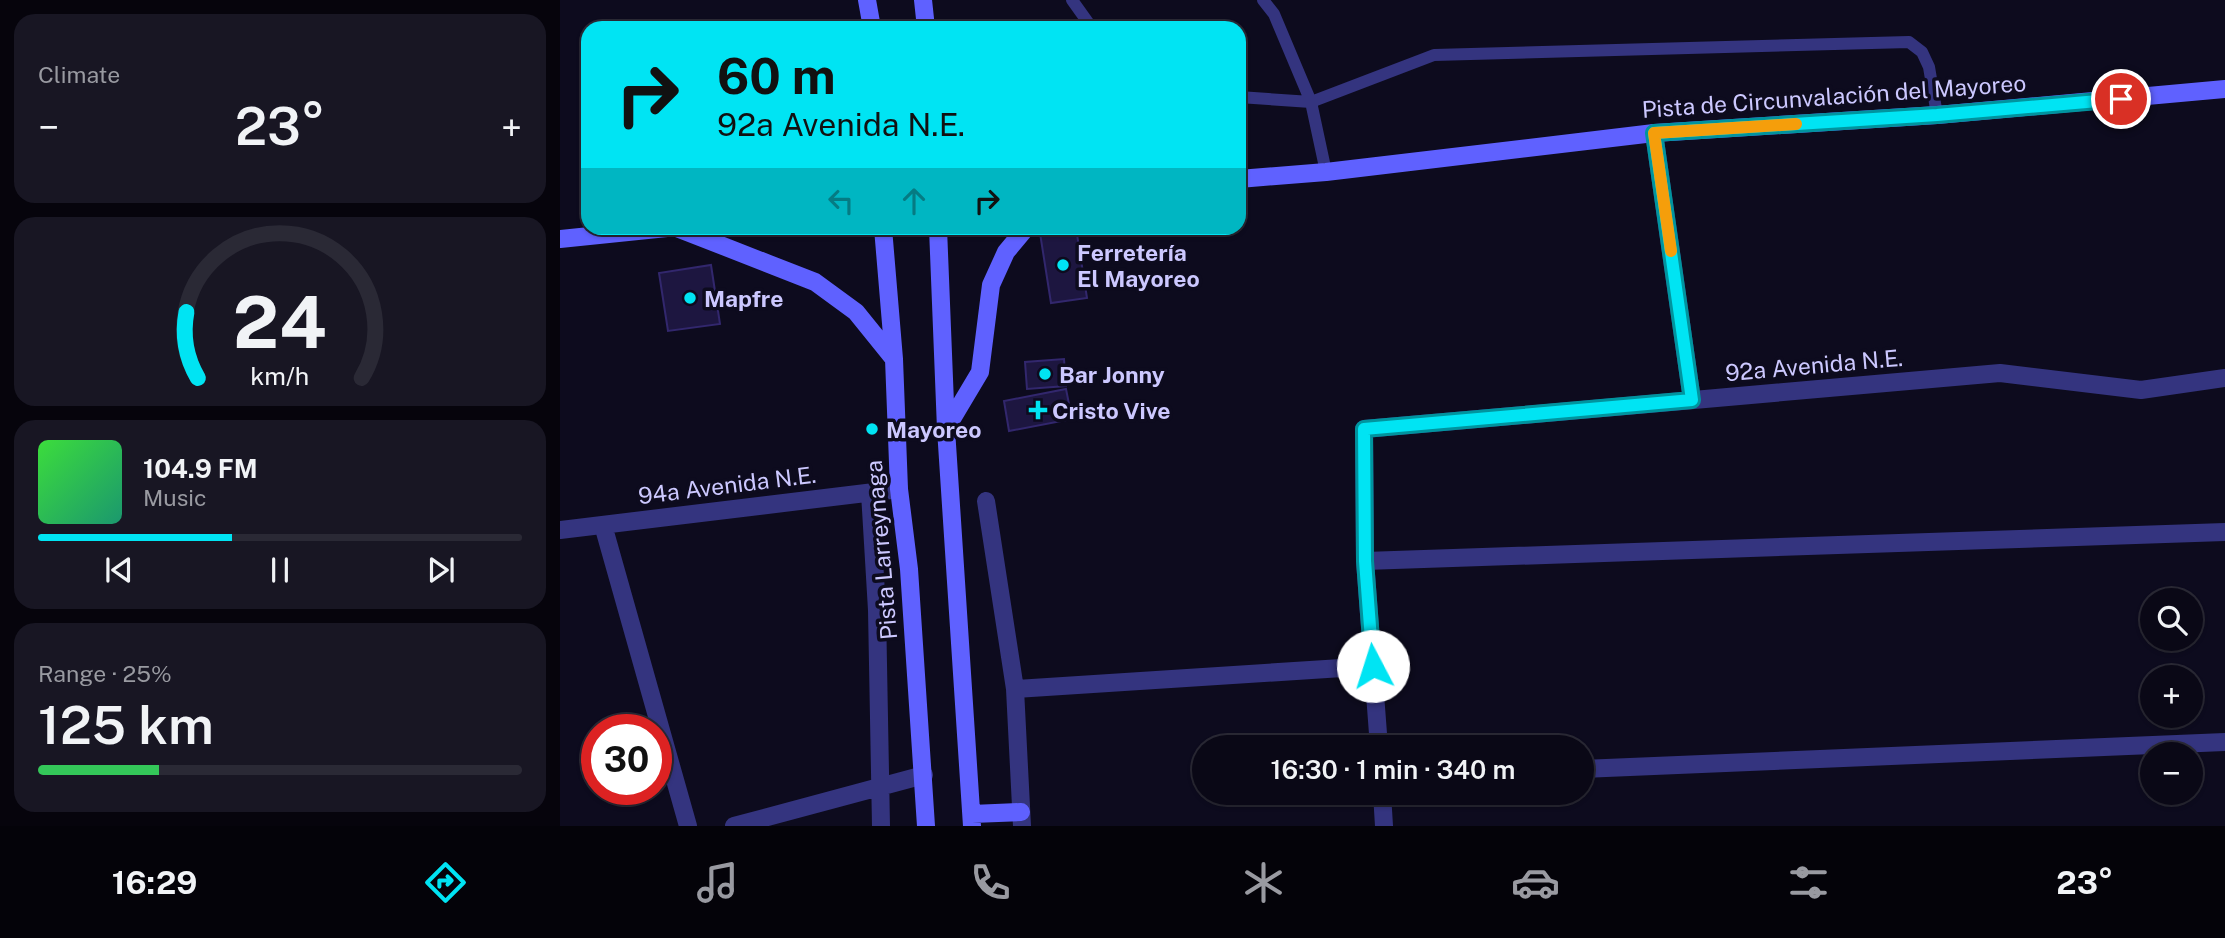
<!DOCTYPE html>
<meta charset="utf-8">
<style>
body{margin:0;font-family:"Public Sans",sans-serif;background:#181623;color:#f1f3f6;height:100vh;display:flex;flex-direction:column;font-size:26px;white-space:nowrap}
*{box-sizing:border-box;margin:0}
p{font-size:23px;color:#999aa1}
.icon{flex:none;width:38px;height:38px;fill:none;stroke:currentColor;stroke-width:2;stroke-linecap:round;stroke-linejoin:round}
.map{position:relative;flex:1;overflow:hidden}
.panel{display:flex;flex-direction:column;gap:14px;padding:14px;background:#06040c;width:560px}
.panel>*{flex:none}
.hud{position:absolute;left:21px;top:21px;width:665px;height:214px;border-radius:21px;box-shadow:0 2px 5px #0004,0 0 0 2px #2a2935;background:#00e4f3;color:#111;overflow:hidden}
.buttons{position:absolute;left:1580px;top:588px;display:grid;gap:14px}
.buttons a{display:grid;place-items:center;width:63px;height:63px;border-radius:50%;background:#0a0816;box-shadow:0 2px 5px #0004,0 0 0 2px #2a2935;font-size:35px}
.speed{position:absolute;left:21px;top:714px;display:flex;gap:14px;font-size:35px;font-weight:700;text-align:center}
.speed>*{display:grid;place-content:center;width:91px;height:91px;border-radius:50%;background:#0a0816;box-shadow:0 2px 5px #0004,0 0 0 2px #2a2935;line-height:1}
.speed .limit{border:10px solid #d22;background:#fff;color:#111}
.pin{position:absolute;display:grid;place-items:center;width:60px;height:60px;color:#fff;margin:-30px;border:4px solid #fff;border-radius:50%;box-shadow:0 2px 7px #0007}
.me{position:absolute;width:77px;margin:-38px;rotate:355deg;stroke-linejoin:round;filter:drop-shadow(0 0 5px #0008)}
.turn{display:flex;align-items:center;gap:24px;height:147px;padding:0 21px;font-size:32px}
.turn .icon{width:91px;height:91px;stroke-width:2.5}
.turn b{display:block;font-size:49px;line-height:60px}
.lanes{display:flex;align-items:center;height:66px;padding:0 21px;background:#0003;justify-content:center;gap:35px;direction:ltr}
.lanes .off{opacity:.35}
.big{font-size:52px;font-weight:600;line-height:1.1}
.panel .card{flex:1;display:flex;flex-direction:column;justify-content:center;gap:10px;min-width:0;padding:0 24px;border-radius:21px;background:#181623}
.panel .dial{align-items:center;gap:0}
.dial svg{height:182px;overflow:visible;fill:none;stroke:#2a2935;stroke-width:7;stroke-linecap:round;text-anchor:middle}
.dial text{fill:#f1f3f6;stroke:none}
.song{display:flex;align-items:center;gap:21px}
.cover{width:84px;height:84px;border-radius:10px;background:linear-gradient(135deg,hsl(120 70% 55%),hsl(160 70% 35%))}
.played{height:7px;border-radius:4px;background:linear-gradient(90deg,#00e4f3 40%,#2a2935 40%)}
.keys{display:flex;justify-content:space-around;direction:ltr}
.heat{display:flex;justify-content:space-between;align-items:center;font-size:38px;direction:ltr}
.charge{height:10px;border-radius:5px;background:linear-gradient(90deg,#34c759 25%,#2a2935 0)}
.trip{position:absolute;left:632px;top:735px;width:402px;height:70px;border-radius:35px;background:#0a0816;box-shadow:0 2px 5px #0004,0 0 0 2px #2a2935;font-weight:600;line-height:70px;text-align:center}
.dock{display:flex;height:112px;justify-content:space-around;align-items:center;background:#040309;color:#999aa1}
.dock .icon{width:49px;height:49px}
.dock .active{color:#00e4f3}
.dock b{font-size:32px;color:#f1f3f6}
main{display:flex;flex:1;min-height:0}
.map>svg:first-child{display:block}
.building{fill:#1d1640;stroke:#32276d;stroke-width:2}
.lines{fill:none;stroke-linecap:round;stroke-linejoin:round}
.lane{stroke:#34347f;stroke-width:12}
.street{stroke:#34347f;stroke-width:18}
.secondary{stroke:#5f61ff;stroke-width:18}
.route-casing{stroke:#00949e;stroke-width:18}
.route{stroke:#00e4f3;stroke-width:12}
.slow{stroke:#f59e0b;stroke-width:12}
.poi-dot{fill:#00e4f3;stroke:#0d0b1e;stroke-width:2.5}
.labels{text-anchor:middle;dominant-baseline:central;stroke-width:7;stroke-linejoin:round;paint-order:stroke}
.street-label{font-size:23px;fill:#ccc8ff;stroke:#0d0b1e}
.poi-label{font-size:23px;font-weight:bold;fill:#ccc8ff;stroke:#0d0b1e;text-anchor:start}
</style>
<main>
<section class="panel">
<div class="card"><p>Climate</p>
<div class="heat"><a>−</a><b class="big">23°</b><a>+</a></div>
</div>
<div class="card dial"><svg viewBox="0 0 100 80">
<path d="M14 69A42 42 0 1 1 86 69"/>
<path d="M14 69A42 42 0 0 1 9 40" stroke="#00e4f3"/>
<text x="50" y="56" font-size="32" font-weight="700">24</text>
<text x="50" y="72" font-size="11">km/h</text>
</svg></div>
<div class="card">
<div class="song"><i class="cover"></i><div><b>104.9 FM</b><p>Music</p></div></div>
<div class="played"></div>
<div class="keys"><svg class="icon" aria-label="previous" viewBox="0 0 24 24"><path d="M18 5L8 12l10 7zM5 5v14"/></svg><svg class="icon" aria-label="pause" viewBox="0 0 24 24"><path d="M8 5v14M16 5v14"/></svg><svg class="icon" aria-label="next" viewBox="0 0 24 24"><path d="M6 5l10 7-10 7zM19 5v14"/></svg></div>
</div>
<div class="card"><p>Range · 25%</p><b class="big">125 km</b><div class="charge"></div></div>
</section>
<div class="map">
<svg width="1665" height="826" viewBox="0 0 1665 826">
<rect width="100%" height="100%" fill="#0d0b1e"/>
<path class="building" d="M 516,228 L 527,298 L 491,303 L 480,233 Z
M 151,265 L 160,324 L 108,331 L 99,273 Z
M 504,359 L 506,386 L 467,389 L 465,362 Z
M 506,389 L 512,419 L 449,431 L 444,401 Z"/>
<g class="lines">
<path class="lane" d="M 512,0 L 532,28
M 703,0 L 714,14 L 751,102 L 766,172
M 679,97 L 751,102 L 874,55 L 1349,42 L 1362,52 L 1369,67 L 1377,115"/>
<path class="street" d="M 1094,133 L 1132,400
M 310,493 L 317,610 L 321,826
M 426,501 L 455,689 L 462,826
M 43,525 L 128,826
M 0,530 L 339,489
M 805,561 L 1665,532
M 455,689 L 813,666
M 819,747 L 805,561 L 804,429 L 1440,373 L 1581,390 L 1665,378
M 1022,769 L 1665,742
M 822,793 L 824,826
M 174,826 L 364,775"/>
<path class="secondary" d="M 307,0 L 312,28
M 363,0 L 366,28
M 679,179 L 766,172 L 1094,133 L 1377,115 L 1665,89
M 117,228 L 255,282 L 296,312 L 334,359
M 323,228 L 334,359 L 339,489 L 349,569 L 366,826
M 378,228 L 386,429 L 412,826
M 0,239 L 107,228
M 386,429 L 420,372 L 431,285 L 446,252 L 466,228
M 412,814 L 461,812"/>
</g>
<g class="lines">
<g class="route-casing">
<path id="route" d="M 813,666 L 805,561 L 804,429 L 1132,400 L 1094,133 L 1377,115 L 1561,99"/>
</g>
<use href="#route" class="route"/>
<path class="slow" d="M 1111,251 L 1094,133 L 1236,124"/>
</g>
<g class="poi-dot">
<circle cx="503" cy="265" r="7"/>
<circle cx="130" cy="298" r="7"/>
<circle cx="485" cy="374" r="7"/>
<path d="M474.5 399.5h7v7h7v7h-7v7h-7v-7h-7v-7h7z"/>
<circle cx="312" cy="429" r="7"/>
</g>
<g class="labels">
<g class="street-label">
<text transform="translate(1274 96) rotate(-4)">Pista de Circunvalación del Mayoreo</text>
<text transform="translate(1254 365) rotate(-5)">92a Avenida N.E.</text>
<text transform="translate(167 485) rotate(-7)">94a Avenida N.E.</text>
<text transform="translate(321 550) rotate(-95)">Pista Larreynaga</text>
</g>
<g class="poi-label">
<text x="517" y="252">Ferretería<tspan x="517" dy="26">El Mayoreo</tspan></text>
<text x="144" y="298">Mapfre</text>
<text x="499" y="374">Bar Jonny</text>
<text x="492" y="410">Cristo Vive</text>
<text x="326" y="429">Mayoreo</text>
</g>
</g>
</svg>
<div class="buttons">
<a><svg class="icon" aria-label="search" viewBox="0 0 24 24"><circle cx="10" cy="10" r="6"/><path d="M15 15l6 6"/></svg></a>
<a>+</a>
<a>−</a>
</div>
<div class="speed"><div class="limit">30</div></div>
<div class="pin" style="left:1561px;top:99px;background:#d93025"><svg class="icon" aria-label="arrive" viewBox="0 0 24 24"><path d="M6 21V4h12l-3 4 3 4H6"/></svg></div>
<svg class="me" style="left:813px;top:666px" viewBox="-20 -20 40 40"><circle r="19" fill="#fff"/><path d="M0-13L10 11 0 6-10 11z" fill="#00e4f3"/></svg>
<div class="trip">16:30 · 1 min · 340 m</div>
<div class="hud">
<div class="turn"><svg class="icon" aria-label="right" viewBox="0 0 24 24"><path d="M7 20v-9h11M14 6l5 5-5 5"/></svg><div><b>60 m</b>92a Avenida N.E.</div></div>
<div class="lanes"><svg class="icon off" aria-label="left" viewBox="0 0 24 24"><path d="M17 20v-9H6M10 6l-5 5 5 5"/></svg><svg class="icon off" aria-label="ahead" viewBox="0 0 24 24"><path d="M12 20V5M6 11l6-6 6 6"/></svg><svg class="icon" aria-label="right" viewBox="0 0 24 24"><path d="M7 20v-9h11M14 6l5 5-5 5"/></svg></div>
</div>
</div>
</main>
<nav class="dock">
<b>16:29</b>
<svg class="icon active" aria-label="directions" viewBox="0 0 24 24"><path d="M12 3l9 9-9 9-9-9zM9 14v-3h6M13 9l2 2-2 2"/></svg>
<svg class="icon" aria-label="music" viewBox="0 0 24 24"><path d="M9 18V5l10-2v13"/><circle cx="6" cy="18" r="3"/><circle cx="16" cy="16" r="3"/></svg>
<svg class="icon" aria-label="phone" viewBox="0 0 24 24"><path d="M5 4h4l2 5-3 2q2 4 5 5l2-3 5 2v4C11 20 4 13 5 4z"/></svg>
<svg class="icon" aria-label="climate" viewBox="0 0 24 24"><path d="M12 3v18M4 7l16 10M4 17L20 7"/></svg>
<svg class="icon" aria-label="car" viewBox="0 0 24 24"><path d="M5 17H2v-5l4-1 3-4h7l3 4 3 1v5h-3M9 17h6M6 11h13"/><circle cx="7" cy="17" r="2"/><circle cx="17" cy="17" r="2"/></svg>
<svg class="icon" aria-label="filters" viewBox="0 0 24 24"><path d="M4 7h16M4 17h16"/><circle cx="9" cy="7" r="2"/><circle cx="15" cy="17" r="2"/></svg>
<b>23°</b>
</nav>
